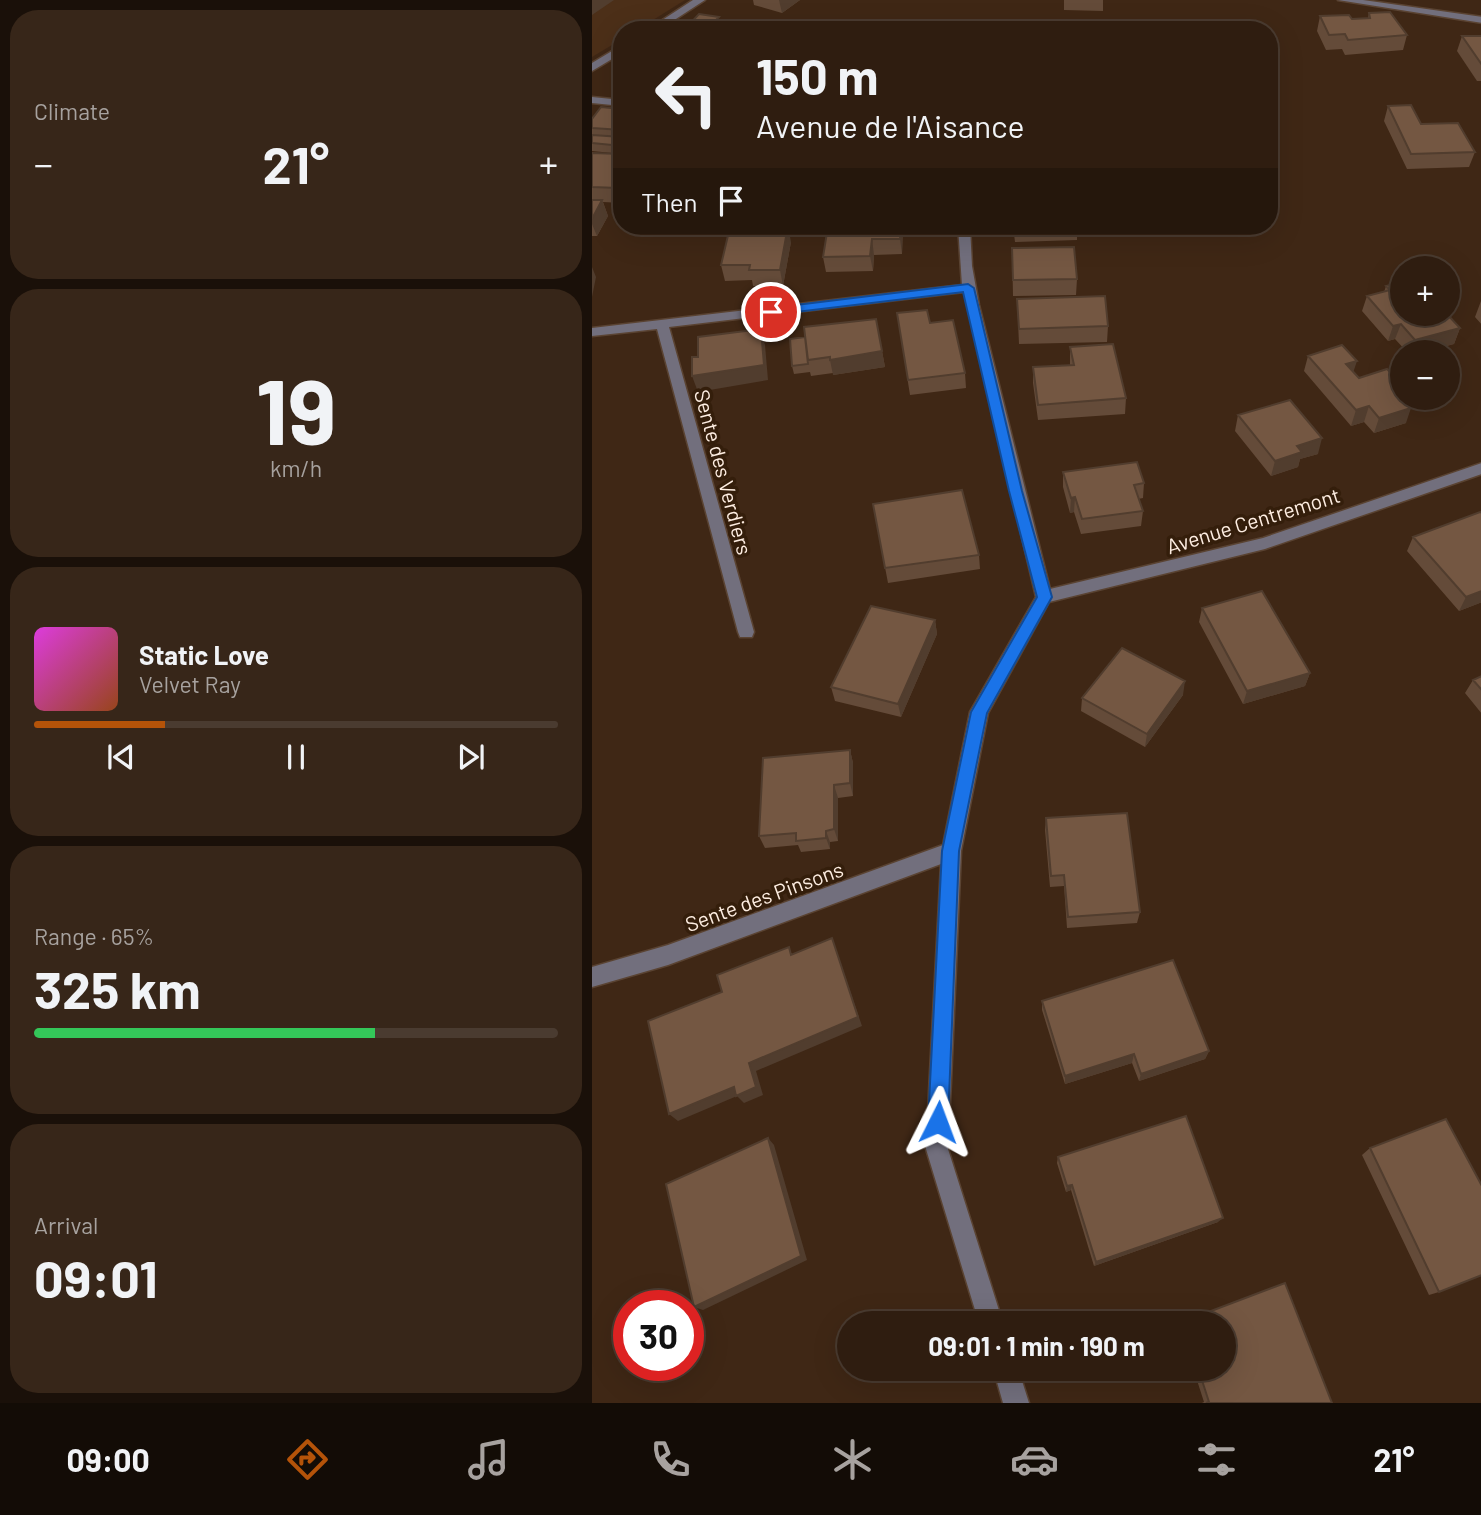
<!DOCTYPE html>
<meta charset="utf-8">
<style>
body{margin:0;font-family:Barlow,sans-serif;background:#372619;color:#f1f3f6;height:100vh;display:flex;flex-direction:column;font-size:26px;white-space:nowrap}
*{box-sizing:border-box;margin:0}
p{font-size:23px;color:#a7a29f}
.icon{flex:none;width:38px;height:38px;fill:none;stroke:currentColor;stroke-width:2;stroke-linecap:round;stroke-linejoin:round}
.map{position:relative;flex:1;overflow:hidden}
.side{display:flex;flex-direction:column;gap:10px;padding:10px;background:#1a1009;width:592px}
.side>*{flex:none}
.guide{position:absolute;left:21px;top:21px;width:665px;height:214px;border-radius:28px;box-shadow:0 7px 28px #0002,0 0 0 2px #4a3b30;background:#2f1d10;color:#f1f3f6;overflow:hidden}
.controls{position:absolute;left:798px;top:256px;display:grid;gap:14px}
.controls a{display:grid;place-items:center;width:70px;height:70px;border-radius:50%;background:#2f1d10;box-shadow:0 7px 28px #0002,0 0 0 2px #4a3b30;font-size:35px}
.speed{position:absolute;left:21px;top:1290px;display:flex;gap:14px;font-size:35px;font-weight:700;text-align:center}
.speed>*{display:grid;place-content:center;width:91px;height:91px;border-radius:50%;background:#2f1d10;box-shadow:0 7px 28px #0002,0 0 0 2px #4a3b30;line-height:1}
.speed .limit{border:10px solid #d22;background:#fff;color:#111}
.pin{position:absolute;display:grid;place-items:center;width:60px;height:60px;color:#fff;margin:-30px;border:4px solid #fff;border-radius:50%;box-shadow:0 2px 7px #0007}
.me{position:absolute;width:77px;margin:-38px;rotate:3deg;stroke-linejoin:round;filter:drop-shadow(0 0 5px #0008)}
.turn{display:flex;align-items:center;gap:24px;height:147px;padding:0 28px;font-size:32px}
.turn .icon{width:91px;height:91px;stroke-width:2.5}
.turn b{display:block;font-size:49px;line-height:60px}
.then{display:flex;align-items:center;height:66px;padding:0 28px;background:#0003;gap:14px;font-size:26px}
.big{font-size:52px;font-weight:700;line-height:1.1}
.side .card{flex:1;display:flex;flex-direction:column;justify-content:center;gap:10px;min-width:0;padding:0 24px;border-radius:28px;background:#372619}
.side .dial{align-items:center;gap:0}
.dial b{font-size:91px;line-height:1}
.song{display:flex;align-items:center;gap:21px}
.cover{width:84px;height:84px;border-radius:10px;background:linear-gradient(135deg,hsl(300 70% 55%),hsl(20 70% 35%))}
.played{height:7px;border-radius:4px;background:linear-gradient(90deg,#b45309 25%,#4a3b30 25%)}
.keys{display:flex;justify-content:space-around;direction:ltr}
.heat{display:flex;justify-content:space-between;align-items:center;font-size:38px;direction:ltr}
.charge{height:10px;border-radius:5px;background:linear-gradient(90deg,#34c759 65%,#4a3b30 0)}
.trip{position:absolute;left:245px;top:1311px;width:399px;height:70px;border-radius:35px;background:#2f1d10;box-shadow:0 7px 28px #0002,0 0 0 2px #4a3b30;font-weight:700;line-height:70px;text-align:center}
.tabs{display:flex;height:112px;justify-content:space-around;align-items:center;background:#130c06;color:#a7a29f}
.tabs .icon{width:49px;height:49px}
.tabs .current{color:#b45309}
.tabs b{font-size:32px;color:#f1f3f6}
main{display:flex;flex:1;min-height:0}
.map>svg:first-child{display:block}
.built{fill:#4c2f18}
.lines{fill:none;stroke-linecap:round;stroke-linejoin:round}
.street-casing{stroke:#5a4332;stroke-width:3}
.street{fill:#726f7d;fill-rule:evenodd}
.wall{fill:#644b39}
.shaded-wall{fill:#513d2e}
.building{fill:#745742;stroke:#513d2e;stroke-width:2}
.route{fill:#1a73e8;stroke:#114b97;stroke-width:2}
.labels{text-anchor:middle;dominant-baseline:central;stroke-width:7;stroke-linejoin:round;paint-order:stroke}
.street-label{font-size:21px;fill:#feeee2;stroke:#341e0b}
</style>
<main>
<section class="side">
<div class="card"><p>Climate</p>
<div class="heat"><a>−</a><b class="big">21°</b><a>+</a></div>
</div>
<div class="card dial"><b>19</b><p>km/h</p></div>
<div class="card">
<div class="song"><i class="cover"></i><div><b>Static Love</b><p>Velvet Ray</p></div></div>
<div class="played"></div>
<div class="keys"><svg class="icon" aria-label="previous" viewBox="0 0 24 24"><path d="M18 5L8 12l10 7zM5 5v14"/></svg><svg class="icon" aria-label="pause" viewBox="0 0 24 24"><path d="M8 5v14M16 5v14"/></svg><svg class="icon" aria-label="next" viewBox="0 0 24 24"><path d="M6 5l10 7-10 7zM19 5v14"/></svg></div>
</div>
<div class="card"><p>Range · 65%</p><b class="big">325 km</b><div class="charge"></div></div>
<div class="card"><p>Arrival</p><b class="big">09:01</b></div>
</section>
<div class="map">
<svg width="890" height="1403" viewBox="0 0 890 1403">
<rect width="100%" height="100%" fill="#3f2715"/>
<path class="built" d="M 0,0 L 93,0 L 45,30 L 30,30 L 30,39 L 0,57 Z"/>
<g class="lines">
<g class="street-casing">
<path id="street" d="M 101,0 L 113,0 L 67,30 L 55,30 Z
M 746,0 L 771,0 L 890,17 L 890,23 Z
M 30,45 L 30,53 L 0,71 L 0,63 Z
M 0,97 L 30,100 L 30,106 L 0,103 Z
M 366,226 L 378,226 L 380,266 L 387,305 L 458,589 L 671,538 L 890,463 L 890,474 L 673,549 L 457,602 L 396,713 L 369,851 L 356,1149 L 411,1323 L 387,1323 L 334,1149 L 349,864 L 76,965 L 0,987 L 0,967 L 76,945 L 351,845 L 378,712 L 444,597 L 372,292 L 77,327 L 162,632 L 160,637 L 148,637 L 146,632 L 65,329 L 0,336 L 0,328 L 370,285 Z
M 401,1368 L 426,1368 L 437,1403 L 411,1403 Z"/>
</g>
<use href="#street" class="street"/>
</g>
<path class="wall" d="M 161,0 L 208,0 L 190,13 L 162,5 Z
M 472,0 L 511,0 L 511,11 L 472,10 Z
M 777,13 L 815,35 L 811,50 L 753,55 L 750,49 L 734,50 L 725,31 L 728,16 L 760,19 L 776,18 Z
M 870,36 L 890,36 L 890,81 L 885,81 L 865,51 Z
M 796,106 L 883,152 L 877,167 L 815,169 L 792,121 Z
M 30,109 L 30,154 L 0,151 L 0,119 Z
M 0,153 L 30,154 L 30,203 L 11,202 L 16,216 L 5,236 L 0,236 Z
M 236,226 L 311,226 L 310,254 L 282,255 L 281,271 L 234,272 L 231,257 Z
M 421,226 L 485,226 L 485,240 L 423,242 Z
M 199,242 L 191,286 L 161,286 L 160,280 L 133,281 L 129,265 Z
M 420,248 L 485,279 L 484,295 L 421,296 Z
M 794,286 L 810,287 L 868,328 L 862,344 L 831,352 L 815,352 L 803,339 L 796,341 L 770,311 L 775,296 L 792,292 Z
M 425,299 L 516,326 L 515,342 L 427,344 Z
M 889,301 L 890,301 L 890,325 L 883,317 Z
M 305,313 L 338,323 L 373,373 L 374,388 L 318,395 Z
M 213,337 L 290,351 L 293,367 L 241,375 L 241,373 L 219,376 L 218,372 L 202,374 L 200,366 Z
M 478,347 L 534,398 L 533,414 L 446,420 L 441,383 L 441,367 L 478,365 Z
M 716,356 L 761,372 L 767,378 L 810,384 L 810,389 L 808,396 L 814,423 L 782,433 L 772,422 L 759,426 L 712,371 Z
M 646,415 L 726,454 L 708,459 L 706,467 L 679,476 L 643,431 Z
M 471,472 L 552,483 L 551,498 L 546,499 L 551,511 L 549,526 L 489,534 L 482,512 L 478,513 L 471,487 Z
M 281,504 L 387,555 L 388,569 L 296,583 Z
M 890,513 L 890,602 L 867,611 L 815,551 L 821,537 Z
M 610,608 L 718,673 L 713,686 L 651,704 L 607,622 Z
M 343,620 L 345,634 L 309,717 L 243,701 L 239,687 Z
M 890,676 L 890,714 L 873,693 L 881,680 Z
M 591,695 L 553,747 L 489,711 L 490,698 Z
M 258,750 L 261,763 L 261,796 L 246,798 L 246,841 L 238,842 L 238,849 L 209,852 L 206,845 L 173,848 L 167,836 Z
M 454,818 L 548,912 L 545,923 L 475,928 L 472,886 L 458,887 L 453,830 Z
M 450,1001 L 617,1051 L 613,1059 L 547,1081 L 540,1063 L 473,1084 L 450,1010 Z
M 778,1148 L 847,1292 L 837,1295 L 770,1155 Z
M 466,1157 L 626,1222 L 502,1266 L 479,1190 L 474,1192 L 465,1163 Z
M 693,1283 L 740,1403 L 610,1403 L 612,1402 L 601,1368 L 632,1368 L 632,1323 L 589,1323 Z"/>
<path class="shaded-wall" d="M 0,0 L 22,0 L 0,15 Z
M 187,0 L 208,0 L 190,13 Z
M 30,180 L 30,199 L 26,188 Z
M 10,200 L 16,216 L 5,236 L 0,224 L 0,219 Z
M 196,226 L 199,242 L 191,286 L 188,270 Z
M 309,226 L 311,226 L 310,254 L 308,239 Z
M 280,239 L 282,255 L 281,271 L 278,256 Z
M 0,267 L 4,277 L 0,297 Z
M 809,324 L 803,339 L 796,341 L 801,326 Z
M 868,328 L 862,344 L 831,352 L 819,352 L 823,340 Z
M 169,329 L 173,345 L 176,380 L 106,392 L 100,376 Z
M 290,351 L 293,367 L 241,375 L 238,360 Z
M 765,361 L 760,376 L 754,364 Z
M 810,386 L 810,389 L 806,401 L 802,389 Z
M 777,406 L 772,422 L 759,426 L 764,410 Z
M 819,408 L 814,423 L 782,433 L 787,418 Z
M 730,438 L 726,454 L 708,459 L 706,467 L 679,476 L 683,461 L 705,446 Z
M 483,497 L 482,512 L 478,513 L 479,498 Z
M 890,591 L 890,602 L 867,611 L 874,597 Z
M 343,620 L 345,634 L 309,717 L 306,704 Z
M 718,673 L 713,686 L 651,704 L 655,691 Z
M 593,681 L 591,695 L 553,747 L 555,734 Z
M 258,750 L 261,763 L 261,796 L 258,783 Z
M 242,785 L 246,798 L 246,841 L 242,829 Z
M 234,831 L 238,842 L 238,849 L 234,838 Z
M 240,938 L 270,1026 L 164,1071 L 171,1095 L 152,1103 L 145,1096 L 86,1121 L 77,1114 L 142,1087 Z
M 617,1051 L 613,1059 L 547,1081 L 549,1074 Z
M 542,1054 L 540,1063 L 473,1084 L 473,1076 Z
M 176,1138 L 182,1145 L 215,1260 L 111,1310 L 102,1307 Z
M 480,1185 L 479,1190 L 474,1192 L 475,1186 Z
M 631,1218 L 626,1222 L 502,1266 L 504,1262 Z"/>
<path class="building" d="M 798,12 L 815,35 L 756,40 L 753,34 L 737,35 L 728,16 L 757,15 L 760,19 L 778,18 L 777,13 Z
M 107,14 L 127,17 L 123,21 L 152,25 L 147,30 L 92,30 Z
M 870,36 L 890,36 L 890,65 Z
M 819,105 L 829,124 L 866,123 L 883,152 L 819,154 L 796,106 Z
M 9,107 L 30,109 L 30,130 L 0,128 L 0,119 Z
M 0,135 L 30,137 L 30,146 L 0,143 Z
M 0,153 L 30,154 L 30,180 L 26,188 L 0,187 Z
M 0,200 L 10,200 L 0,219 Z
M 196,226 L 188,270 L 157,270 L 158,265 L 129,265 L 138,227 Z
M 236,226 L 309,226 L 308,239 L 280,239 L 278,256 L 231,257 Z
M 422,226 L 451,226 L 422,227 Z
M 482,247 L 485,279 L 421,280 L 420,248 Z
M 806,283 L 810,287 L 810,313 L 854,313 L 868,328 L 823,340 L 809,324 L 801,326 L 775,296 L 798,290 L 794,286 Z
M 513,296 L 516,326 L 427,329 L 425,299 Z
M 335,310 L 338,323 L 361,320 L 373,373 L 316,380 L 305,313 Z
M 284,319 L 290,351 L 238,360 L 238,357 L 216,360 L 212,327 Z
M 169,329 L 172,365 L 100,376 L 100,357 L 106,357 L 106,337 Z
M 213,337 L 216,364 L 200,366 L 198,339 Z
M 521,344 L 534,398 L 446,405 L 441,367 L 482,365 L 478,347 Z
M 750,345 L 765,361 L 754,364 L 767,378 L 795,369 L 810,384 L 810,386 L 802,389 L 819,408 L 787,418 L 777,406 L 764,410 L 716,356 Z
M 698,400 L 730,438 L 705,446 L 710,452 L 683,461 L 646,415 Z
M 545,462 L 552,483 L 542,485 L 551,511 L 490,519 L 483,497 L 479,498 L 471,472 Z
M 370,490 L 387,555 L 293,568 L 281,504 Z
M 888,512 L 890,513 L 890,591 L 874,597 L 821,537 Z
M 670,591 L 718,673 L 655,691 L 610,608 Z
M 279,606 L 343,620 L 306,704 L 239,687 Z
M 530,648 L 593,681 L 555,734 L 490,698 Z
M 890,676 L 890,690 L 881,680 Z
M 258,750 L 258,783 L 242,785 L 242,829 L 234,831 L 234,838 L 204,841 L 204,833 L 167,836 L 171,758 Z
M 535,813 L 548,912 L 476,917 L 472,875 L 459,876 L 454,818 Z
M 240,938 L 266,1017 L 157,1063 L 164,1087 L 144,1096 L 142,1087 L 77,1114 L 56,1021 L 130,992 L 125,975 L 197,947 L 199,955 Z
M 581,960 L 617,1051 L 549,1074 L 542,1054 L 473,1076 L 450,1001 Z
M 594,1116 L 631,1218 L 504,1262 L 480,1185 L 475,1186 L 466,1157 Z
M 854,1119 L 890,1186 L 890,1275 L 847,1292 L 778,1148 Z
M 176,1138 L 209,1256 L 102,1307 L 74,1184 Z
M 693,1283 L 740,1403 L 614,1403 L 617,1402 L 606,1368 L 632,1368 L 632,1323 L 590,1322 Z"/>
<path class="route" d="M 376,284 L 382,288 L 430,491 L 460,597 L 395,713 L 367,851 L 356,1122 L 353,1129 L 346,1132 L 339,1129 L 336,1122 L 350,851 L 379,712 L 445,597 L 417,491 L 371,292 L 179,315 L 173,312 L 179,308 Z"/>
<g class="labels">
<g class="street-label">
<text transform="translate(132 472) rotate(75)">Sente des Verdiers</text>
<text transform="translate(661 520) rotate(-17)">Avenue Centremont</text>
<text transform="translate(172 896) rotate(-20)">Sente des Pinsons</text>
</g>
</g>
</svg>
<div class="controls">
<a>+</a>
<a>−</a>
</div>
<div class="speed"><div class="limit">30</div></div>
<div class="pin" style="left:179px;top:312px;background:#d93025"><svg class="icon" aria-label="arrive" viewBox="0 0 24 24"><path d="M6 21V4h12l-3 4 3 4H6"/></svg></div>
<svg class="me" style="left:346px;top:1122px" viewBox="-20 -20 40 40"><path d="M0-17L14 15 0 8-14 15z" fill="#1a73e8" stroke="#fff" stroke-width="4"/></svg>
<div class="trip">09:01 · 1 min · 190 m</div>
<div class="guide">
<div class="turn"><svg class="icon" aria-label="left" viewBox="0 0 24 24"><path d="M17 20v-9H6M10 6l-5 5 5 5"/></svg><div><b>150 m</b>Avenue de l'Aisance</div></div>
<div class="then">Then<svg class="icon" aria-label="arrive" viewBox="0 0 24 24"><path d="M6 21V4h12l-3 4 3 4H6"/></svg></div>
</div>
</div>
</main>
<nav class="tabs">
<b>09:00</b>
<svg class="icon current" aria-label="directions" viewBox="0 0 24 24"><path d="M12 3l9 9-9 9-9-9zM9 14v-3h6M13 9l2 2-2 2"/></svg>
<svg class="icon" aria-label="music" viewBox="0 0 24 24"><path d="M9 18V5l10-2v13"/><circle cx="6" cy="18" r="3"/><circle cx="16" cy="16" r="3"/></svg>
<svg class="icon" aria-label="phone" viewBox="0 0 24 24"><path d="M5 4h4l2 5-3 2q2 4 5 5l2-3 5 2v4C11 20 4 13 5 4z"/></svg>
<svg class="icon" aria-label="climate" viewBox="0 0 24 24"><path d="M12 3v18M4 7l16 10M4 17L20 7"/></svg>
<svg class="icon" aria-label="car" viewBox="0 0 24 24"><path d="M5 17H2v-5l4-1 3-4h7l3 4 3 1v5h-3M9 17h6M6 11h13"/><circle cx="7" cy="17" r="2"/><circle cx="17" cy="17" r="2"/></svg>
<svg class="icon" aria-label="filters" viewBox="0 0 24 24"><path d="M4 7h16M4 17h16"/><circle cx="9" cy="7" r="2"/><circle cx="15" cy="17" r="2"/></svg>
<b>21°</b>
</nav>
